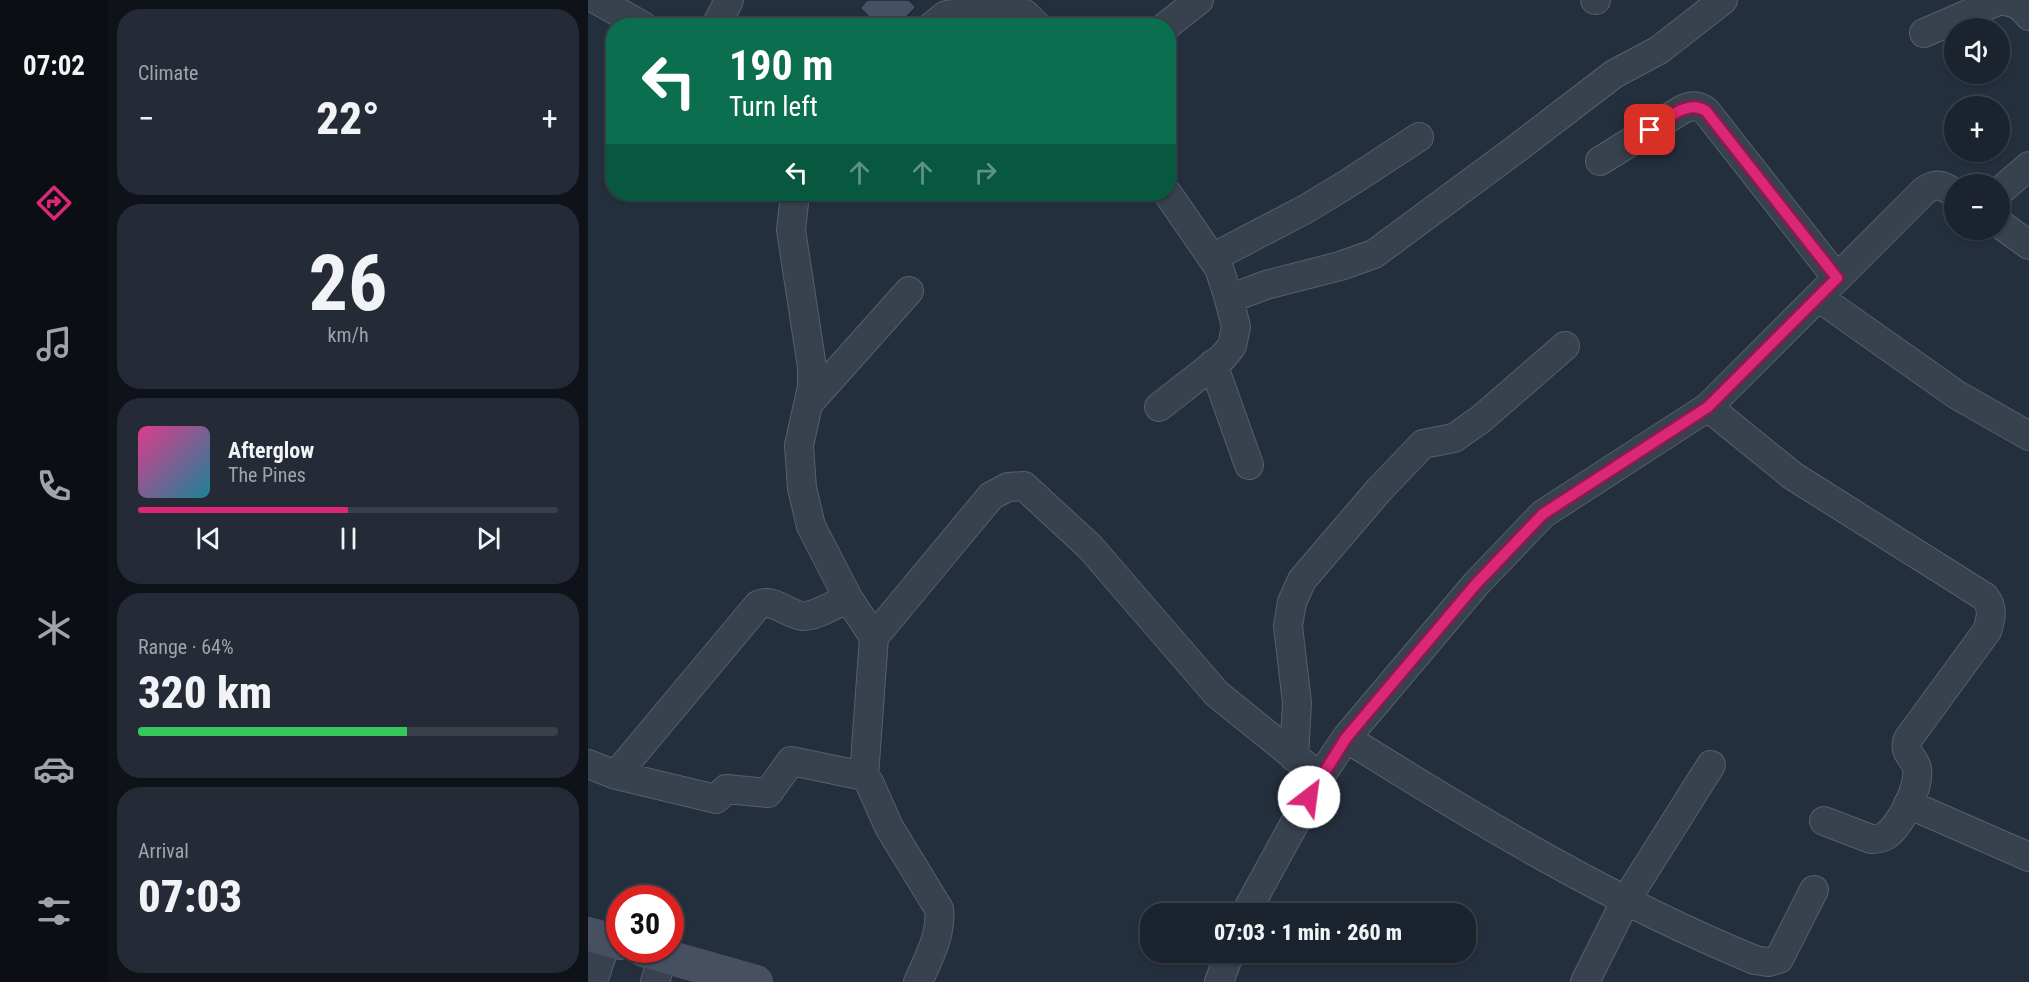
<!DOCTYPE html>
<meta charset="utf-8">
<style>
body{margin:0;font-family:"Roboto Condensed",sans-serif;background:#242b36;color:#f1f3f6;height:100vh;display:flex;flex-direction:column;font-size:22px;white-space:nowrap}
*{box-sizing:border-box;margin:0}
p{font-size:20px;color:#a0a4aa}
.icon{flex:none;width:33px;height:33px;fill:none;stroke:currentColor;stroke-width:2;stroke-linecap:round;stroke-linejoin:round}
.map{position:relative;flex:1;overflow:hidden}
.side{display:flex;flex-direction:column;gap:9px;padding:9px;background:#0f1319;width:480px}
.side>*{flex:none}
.guide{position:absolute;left:18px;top:18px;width:570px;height:183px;border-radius:24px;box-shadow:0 2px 4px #0004,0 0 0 2px #39404a;background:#0b6e4f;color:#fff;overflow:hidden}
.controls{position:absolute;left:1356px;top:18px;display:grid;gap:12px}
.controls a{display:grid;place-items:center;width:66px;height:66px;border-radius:50%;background:#1b232e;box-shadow:0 2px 4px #0004,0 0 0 2px #39404a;font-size:30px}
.speed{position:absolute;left:18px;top:885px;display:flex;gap:12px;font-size:30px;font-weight:700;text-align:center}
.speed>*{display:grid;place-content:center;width:78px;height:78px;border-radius:50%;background:#1b232e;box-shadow:0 2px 4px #0004,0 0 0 2px #39404a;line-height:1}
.speed .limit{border:9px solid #d22;background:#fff;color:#111}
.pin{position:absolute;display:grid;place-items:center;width:51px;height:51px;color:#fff;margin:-26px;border-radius:12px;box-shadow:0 3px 9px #0006}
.me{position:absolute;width:66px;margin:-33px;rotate:30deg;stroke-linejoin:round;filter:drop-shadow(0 0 4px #0008)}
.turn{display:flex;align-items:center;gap:21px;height:126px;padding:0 24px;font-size:27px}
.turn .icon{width:78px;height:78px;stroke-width:2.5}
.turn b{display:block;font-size:42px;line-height:51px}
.lanes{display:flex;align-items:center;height:57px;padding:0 24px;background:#0003;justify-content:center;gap:30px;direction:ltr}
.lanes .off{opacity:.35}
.big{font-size:45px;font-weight:800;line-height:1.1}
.side .tile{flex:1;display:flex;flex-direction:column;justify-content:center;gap:9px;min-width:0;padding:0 21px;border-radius:24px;background:#242b36}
.side .dial{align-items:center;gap:0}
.dial b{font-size:78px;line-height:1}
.song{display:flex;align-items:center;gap:18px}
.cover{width:72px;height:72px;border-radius:9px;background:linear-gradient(135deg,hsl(330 70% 55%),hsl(190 70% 35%))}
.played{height:6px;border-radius:3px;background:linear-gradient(90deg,#db2777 50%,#39404a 50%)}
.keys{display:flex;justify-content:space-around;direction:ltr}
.heat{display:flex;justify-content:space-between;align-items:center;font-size:33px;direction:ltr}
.charge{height:9px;border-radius:4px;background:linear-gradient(90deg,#34c759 64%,#39404a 0)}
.trip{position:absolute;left:552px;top:903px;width:336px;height:60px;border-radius:24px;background:#1b232e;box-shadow:0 2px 4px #0004,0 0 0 2px #39404a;font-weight:800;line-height:60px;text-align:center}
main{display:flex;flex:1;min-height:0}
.tab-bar{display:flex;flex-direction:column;width:108px;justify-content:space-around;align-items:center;background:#0b0e12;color:#a0a4aa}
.tab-bar .icon{width:42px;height:42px}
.tab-bar .on{color:#db2777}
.tab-bar b{font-size:27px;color:#f1f3f6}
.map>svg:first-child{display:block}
.building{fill:#455162;stroke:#1f2835;stroke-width:1.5}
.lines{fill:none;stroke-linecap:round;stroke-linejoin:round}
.street-casing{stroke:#565f6c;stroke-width:30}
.secondary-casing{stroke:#565f6c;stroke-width:34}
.street{stroke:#38414e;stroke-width:28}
.secondary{stroke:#465061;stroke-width:33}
.route-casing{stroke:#8e194d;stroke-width:15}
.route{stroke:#db2777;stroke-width:10}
</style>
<main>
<nav class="tab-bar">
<b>07:02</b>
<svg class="icon on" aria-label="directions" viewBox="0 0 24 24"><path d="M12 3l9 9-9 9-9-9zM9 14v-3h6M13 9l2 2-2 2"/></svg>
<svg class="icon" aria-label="music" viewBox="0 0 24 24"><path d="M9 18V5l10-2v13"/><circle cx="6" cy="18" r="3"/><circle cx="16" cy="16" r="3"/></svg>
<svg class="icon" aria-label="phone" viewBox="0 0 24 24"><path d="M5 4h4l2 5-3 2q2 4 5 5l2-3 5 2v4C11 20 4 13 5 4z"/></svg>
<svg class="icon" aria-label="climate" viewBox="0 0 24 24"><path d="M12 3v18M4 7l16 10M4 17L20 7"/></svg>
<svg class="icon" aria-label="car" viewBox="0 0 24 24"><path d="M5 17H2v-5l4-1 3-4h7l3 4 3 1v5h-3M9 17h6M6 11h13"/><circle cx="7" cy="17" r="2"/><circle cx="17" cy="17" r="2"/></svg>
<svg class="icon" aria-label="filters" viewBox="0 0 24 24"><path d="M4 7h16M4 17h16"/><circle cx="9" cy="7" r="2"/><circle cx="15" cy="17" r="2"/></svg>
</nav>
<section class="side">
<div class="tile"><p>Climate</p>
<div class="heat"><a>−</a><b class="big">22°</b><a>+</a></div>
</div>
<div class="tile dial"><b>26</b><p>km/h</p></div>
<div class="tile">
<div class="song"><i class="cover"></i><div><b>Afterglow</b><p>The Pines</p></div></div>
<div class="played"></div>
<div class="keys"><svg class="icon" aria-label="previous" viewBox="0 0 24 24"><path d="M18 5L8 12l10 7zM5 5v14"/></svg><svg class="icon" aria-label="pause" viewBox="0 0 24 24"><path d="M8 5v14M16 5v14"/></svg><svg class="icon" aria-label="next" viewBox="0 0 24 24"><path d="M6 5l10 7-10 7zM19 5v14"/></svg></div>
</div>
<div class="tile"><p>Range · 64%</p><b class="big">320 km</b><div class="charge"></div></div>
<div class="tile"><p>Arrival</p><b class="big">07:03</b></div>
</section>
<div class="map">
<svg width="1441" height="982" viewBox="0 0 1441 982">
<rect width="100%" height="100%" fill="#242f3e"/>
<path class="building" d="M 279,0 L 321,0 L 328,7 L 310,26 L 290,26 L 272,8 Z"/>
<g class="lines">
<g class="street-casing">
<path id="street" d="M 9,0 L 55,26
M 1007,0 L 1008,0
M 128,26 L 141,0
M 344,26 L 358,15 L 406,8 L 437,14 L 449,26
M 578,26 L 611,0
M 1336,33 L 1410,1 C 1424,0 1433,5 1441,16
M 1012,161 L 1095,109 C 1104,105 1109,105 1118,111 L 1249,278
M 1412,191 L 1441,166
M 207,194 L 203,230 L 224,367 L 224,387 L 211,445 L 214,488 L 223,526 L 260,598 L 286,637
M 1412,224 L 1441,245
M 624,258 L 716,210 L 759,184 L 831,137
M 1230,297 L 1369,395 L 1441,436
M 641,299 L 678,285 L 752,266 L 786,254 L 924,152 L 1026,74 L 1071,50 L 1135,0
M 625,364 L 661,465
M 221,403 L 321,291
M 571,407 L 635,357 L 644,346 L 648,327 L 641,299 L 631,268 L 580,194
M 1120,407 L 1205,476 L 1397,597 C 1406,609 1403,618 1399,631 L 1320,739 C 1314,753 1327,757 1329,769 C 1332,787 1312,827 1297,836 C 1292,839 1288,839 1283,839 L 1236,821
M 758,738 C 889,820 1023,901 1167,960 L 1180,962 L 1191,959 L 1226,890
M 706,757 L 709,703 L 700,626 L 704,602 L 714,580 L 791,490 L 835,444 L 866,438 L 893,419 L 977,346
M 0,764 L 28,775 L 128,799 L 138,789 L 180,793 L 203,761 L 276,776
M 28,775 L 170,605 C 185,597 200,615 215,616 C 229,616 247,604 260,598
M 1320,804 L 1441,857
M 657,914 L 732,777 L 758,738 L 888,584 L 955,514 L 1120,407 L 1336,191 C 1348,182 1355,185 1366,193
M 5,982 L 19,939
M 67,982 L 75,955
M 330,982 C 340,959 354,935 351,909 L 301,827 L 281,782 L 276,776 L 286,637 L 403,496 L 420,487 L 436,486 L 502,547 L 629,694 L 732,777
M 631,982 L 642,952
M 997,982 L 1038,900 L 1123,765"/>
</g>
<g class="secondary-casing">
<path id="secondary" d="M 0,934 L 32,943
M 55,950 L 168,982"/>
</g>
<use href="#street" class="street"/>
<use href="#secondary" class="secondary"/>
</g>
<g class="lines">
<g class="route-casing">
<path id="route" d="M 721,797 L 758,738 L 888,584 L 955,514 L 1120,407 L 1249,278 L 1118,111 C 1099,99 1079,119 1062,130"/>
</g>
<use href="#route" class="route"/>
</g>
</svg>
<div class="controls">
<a><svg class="icon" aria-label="sound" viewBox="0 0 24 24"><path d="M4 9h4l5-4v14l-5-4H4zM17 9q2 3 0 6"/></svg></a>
<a>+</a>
<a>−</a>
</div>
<div class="speed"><div class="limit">30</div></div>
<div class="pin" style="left:1062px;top:130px;background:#d93025"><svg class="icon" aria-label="arrive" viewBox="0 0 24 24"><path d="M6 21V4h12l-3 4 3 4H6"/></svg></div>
<svg class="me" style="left:721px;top:797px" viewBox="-20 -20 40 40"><circle r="19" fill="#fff"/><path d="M0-13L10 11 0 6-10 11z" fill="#db2777"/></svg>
<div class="trip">07:03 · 1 min · 260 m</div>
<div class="guide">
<div class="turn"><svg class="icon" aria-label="left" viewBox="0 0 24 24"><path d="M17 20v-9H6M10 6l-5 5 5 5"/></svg><div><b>190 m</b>Turn left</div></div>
<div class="lanes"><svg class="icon" aria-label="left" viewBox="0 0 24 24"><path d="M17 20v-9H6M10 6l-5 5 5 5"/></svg><svg class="icon off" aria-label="ahead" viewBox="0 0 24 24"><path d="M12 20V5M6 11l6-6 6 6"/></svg><svg class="icon off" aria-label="ahead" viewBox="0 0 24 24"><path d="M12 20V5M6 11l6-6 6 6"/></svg><svg class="icon off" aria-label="right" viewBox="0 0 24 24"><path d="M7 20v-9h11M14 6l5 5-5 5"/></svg></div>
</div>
</div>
</main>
